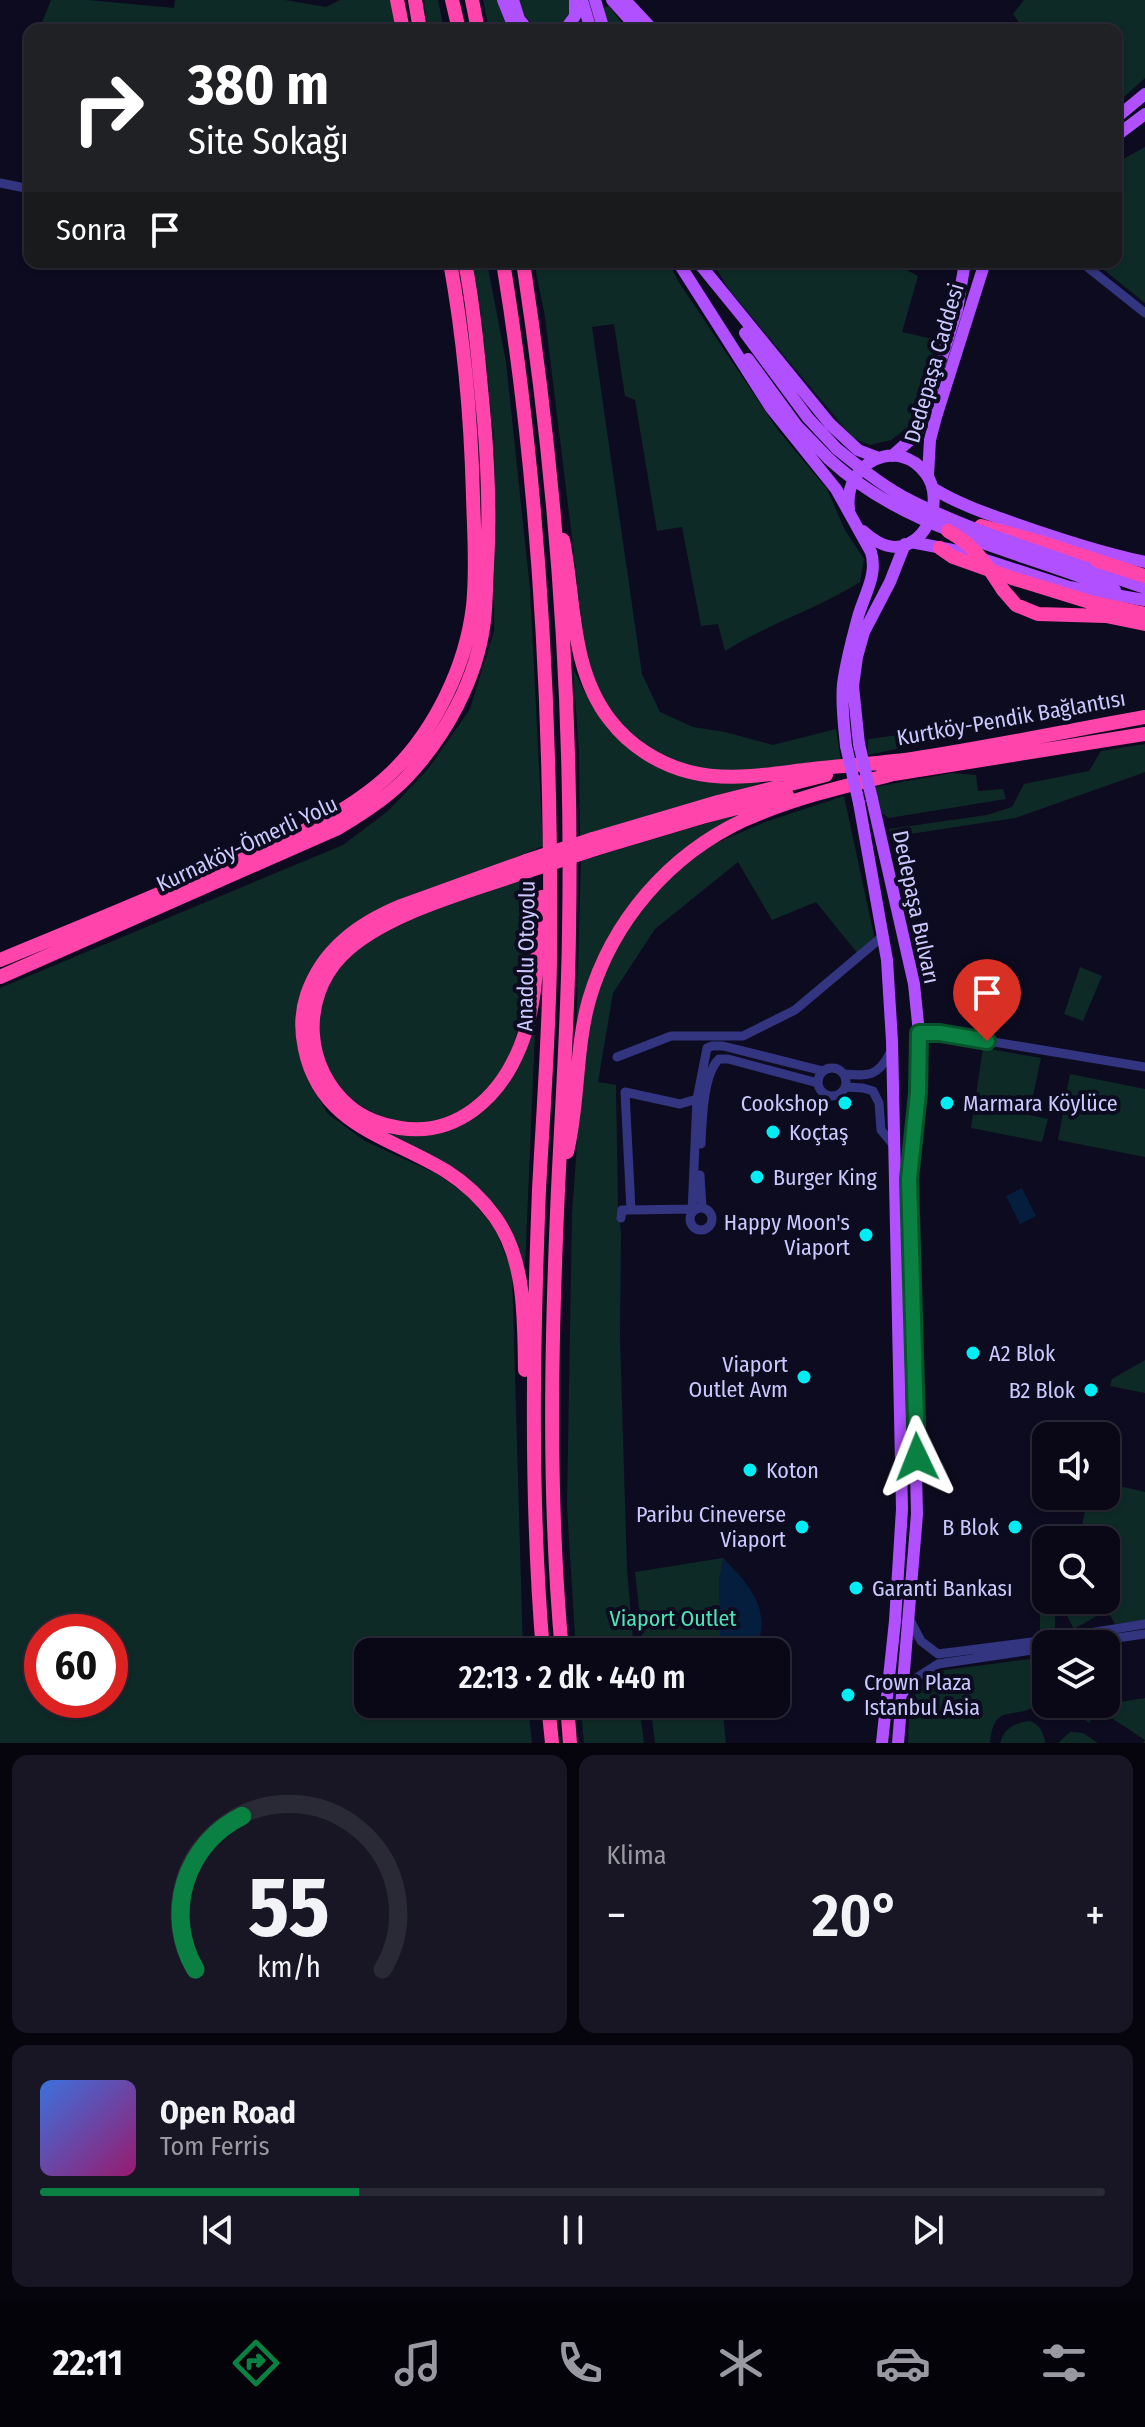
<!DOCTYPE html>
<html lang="tr">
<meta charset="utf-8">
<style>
body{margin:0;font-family:"Fira Sans Condensed",sans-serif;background:#181624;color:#f1f3f6;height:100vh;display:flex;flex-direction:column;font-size:30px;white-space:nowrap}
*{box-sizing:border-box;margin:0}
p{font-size:26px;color:#999aa1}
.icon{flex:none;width:44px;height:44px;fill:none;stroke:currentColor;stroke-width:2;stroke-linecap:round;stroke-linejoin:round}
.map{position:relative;height:1743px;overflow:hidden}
.panel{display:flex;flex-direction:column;gap:12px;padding:12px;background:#06040d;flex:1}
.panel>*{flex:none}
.guide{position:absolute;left:24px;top:24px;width:1098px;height:244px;border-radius:16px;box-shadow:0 2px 6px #0004,0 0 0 2px #2a2936;background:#202124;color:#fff;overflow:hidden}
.buttons{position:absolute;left:1032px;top:1422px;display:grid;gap:16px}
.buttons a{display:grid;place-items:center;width:88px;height:88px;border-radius:16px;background:#0a0817;box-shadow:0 2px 6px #0004,0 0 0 2px #2a2936;font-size:40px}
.speed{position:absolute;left:24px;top:1614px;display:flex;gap:16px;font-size:40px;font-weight:700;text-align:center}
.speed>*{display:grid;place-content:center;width:104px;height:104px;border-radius:50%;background:#0a0817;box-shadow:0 2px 6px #0004,0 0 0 2px #2a2936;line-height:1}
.speed .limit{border:12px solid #d22;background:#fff;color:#111}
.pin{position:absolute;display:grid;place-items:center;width:68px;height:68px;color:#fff;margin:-82px -34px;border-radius:50% 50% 50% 0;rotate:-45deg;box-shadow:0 0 8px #0007}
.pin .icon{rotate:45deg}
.me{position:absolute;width:88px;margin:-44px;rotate:358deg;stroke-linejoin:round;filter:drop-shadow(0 0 6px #0008)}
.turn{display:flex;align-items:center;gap:28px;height:168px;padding:0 32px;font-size:36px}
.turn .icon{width:104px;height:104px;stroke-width:2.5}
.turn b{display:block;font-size:56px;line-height:68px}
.then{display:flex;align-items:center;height:76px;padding:0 32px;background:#0003;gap:16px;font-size:30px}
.big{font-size:60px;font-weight:600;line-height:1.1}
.panel .widget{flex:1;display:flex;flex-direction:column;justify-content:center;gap:12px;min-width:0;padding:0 28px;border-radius:16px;background:#181624}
.panel .dial{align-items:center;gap:0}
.dial svg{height:208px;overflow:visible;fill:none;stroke:#2a2936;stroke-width:7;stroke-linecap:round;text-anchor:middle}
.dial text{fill:#f1f3f6;stroke:none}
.song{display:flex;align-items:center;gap:24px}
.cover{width:96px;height:96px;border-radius:12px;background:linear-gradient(135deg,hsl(220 70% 55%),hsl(320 70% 35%))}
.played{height:8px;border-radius:4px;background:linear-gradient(90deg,#0b8043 30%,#2a2936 30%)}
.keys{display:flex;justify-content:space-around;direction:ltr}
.heat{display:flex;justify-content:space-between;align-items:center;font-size:44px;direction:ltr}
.panel .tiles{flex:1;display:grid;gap:12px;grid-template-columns:1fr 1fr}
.widget:last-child{grid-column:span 2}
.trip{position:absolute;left:354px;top:1638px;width:436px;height:80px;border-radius:16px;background:#0a0817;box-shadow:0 2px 6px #0004,0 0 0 2px #2a2936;font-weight:600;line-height:80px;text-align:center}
.tab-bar{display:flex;height:128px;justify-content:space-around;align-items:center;background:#040309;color:#999aa1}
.tab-bar .icon{width:56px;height:56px}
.tab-bar .current{color:#0b8043}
.tab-bar b{font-size:36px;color:#f1f3f6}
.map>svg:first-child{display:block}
.green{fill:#0e2a27;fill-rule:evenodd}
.water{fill:#061e3d}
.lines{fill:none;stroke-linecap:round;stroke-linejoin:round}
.minor{stroke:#333581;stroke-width:9}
.major{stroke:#b150ff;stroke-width:12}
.highway{stroke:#ff44ab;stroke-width:14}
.major-bridge{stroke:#b150ff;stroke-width:12}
.highway-bridge{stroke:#ff44ab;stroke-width:14}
.route-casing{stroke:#07532c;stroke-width:20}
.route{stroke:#0b8043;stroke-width:14}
.poi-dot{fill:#00edf4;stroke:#0d0b1f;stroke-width:3}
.labels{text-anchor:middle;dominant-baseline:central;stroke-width:8;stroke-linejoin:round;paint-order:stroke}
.street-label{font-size:22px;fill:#ccc9ff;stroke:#0d0b1f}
.poi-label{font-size:22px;fill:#ccc9ff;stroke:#0d0b1f;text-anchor:start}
.park-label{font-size:22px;fill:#4ee6b5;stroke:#0d0b1f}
</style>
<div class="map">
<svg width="1145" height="1743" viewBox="0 0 1145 1743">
<rect width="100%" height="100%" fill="#0d0b1f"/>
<path class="green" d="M 51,0 L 88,0 L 174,8 L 175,0 L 285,0 L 326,7 L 340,0 L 391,0 L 396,30 L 39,30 Z
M 424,0 L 438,0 L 444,30 L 428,30 Z
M 483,0 L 497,0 L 508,30 L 489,30 Z
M 519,0 L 569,0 C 573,12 569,22 559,30 L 537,29 L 523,14 Z
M 1024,0 L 1145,0 L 1145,78 L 1116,104 L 1116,30 L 1024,30 L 1013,14 Z
M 609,6 L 627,30 L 610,30 L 603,8 Z
M 1145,147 L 1145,303 L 1094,262 L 1116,262 L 1116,163 Z
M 472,262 L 487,262 L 506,362 L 530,589 L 543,846 L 386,909 L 338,939 L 309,972 L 297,1027 L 307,1079 L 328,1114 L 365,1141 L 437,1174 L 469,1197 L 495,1229 L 512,1271 L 523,1652 L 368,1652 L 368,1704 L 528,1704 L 532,1743 L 0,1743 L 0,988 L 343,845 L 388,811 L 428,769 L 470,709 L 494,631 L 495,447 L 481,308 ZM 42,1632 L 110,1632 L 110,1700 L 42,1700 Z
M 534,262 L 669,262 L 678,281 L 778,430 L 827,489 L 845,530 L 864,559 L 860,582 C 817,609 768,624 725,651 L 718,624 L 701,626 L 682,527 L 657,531 L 635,400 L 625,396 L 614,324 L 592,327 L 642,674 L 660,712 L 693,727 L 725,732 L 773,745 L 836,729 L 841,761 L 751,772 L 706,770 L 658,756 L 626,729 L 612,711 L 597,688 L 587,660 L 545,317 Z
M 712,262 L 892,262 L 918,276 L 902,332 L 937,340 L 914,423 L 891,440 L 870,445 L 853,438 L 730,291 Z
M 573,668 L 584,691 L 606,724 L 641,755 L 762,783 L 580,836 L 579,751 Z
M 1038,711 L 991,722 L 952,737 L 868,755 L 868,739 L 951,728 L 983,714 Z
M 1145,744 L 1145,772 L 1137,775 L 1015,818 L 890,837 L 889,829 L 987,815 L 1012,807 L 1024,784 L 1089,771 L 1101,751 Z
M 952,773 L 976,775 L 978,791 L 1003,789 L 1006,799 L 889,818 L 880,812 L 875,787 Z
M 844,796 L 875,940 L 858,954 L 816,902 L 772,920 L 738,862 L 655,929 L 613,993 L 598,1082 L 616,1085 L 618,1207 L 621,1233 L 620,1338 L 627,1569 L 634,1652 L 576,1652 L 567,1505 L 572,1214 L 584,1049 L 597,987 L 620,939 L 641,906 L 679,869 L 716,843 L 765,822 Z
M 774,803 L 642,894 L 576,1035 L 581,861 Z
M 533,876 C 531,930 532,987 515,1039 C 508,1062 491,1089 473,1105 C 467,1110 458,1112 451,1115 C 446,1117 440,1121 434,1122 C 427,1124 418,1122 410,1122 C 360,1120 318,1077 320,1026 C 320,1003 327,983 342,965 C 376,924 481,893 533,876 Z
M 1080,967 L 1102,976 L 1083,1021 L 1064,1014 Z
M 536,1008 L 524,1291 L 496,1213 L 373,1127 L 406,1134 L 484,1108 Z
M 983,1048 L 1041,1058 L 1029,1115 L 1048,1119 L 1042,1142 L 971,1128 Z
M 1070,1074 L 1145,1089 L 1145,1157 L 1058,1140 Z
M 1145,1360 L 1145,1393 L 1110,1386 L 1112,1379 Z
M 1106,1483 L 1145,1492 L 1145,1620 L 1115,1624 L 1107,1610 L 1074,1629 L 1066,1614 L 1090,1600 L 1106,1600 L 1106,1540 L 1079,1540 L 1088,1496 L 1106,1496 Z
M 723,1558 C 751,1592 771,1605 754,1652 L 644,1652 L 635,1572 Z
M 1040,1605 L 1055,1605 L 1055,1633 L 1040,1633 Z
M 1044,1657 L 1046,1696 C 1043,1699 1040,1704 1036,1706 C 1012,1720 994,1702 990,1743 L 908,1743 C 910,1711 906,1687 938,1671 Z
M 1145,1698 L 1145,1743 L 1143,1743 L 1145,1740 L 1113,1719 L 1095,1714 L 1089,1723 L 1072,1710 Z
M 580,1704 L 639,1704 L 644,1743 L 584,1743 Z
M 650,1704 L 722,1704 L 726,1743 L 655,1743 Z
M 1030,1721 C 1040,1725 1044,1733 1045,1743 L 1000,1743 C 1005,1727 1015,1723 1030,1721 Z
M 1070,1732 L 1083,1733 L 1098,1743 L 1058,1743 Z"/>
<path class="water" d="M 1022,1188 L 1036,1216 L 1020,1224 L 1006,1196 Z
M 723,1558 C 751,1586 773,1611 755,1652 L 720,1652 L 719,1581 Z"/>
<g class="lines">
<path class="minor" d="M 0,183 L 30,189
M 1081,262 L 1145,313
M 919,1033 L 940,1033 L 1145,1067
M 617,1057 L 671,1036 L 743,1036 L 795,1010 L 883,936
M818 1082a14 14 0 1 1 28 0a14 14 0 1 1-28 0Z
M 844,1074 C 868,1076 878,1077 890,1053
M 846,1087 L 863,1088 L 873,1091 L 879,1103 L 881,1130 L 894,1146
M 701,1144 C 702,1122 703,1074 719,1059 L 728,1059 L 818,1083
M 700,1175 L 702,1208
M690 1219a11 11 0 1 1 22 0a11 11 0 1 1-22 0Z
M 631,1210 L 692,1209
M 692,1212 L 697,1099 L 707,1048 L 712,1046 L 723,1046 L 823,1071
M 621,1218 L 622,1210 L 631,1210 L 625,1092 L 680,1104 L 697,1099
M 909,1618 L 921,1641 L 938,1654 L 1047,1640 L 1145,1624
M 1075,1644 L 1145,1634
M 904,1694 L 913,1680 L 938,1664 L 1046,1648"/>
<path class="major" d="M 503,0 L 515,30
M 513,0 L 519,19 L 528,30
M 582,0 L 591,30
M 595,0 L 604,30
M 612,0 L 639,30
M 625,0 L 653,30
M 565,30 L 575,16 L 575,0
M 1116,118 L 1145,94
M 1116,136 L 1145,114
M 678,262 L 771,408 L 836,489 L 871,552 C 878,575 864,595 858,617 C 852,639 846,662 843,684 C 841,704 844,725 846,746
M 698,262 L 830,424 L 858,450 L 879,458
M 745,333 L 808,418 L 837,449
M 748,359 L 797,426 L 829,459
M 892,456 L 909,441 L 919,429 L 957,310 L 965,262
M 928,475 L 930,440 L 936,417 L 985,262
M 934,489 C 957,503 982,512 1008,521 C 1053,537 1098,552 1145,562
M 849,509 C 843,463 898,435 926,474 C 944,498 929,545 896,547 C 884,547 871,539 863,531
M 911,542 L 958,551 L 1069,587 L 1144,600
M 1087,568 L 1145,588
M 1084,578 L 1115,590
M 859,744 L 853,686 L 857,657 L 864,632 L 890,582 L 905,544
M 872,799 L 914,984 L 919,1033 L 918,1093 L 909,1179 L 917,1514 L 898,1743
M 859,803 L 887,960 L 892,1041 L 902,1509 L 895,1621 L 882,1743"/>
<path class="highway" d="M 397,0 L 403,30
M 415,0 L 420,30
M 452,0 L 459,30
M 472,0 L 478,30
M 503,262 C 541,492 552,727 550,960 C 549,1036 543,1114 539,1190 C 533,1344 530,1498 543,1652
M 523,262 C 557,483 573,708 569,932 C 568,1018 562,1104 558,1190 C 551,1344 548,1499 562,1652
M 981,526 L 1040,542 L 1145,576
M 563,540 C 575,600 570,669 610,720 C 629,745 658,764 690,772 C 733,783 779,772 822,768 C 852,765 883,763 912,759 C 990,747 1068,731 1145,717
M 940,548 L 953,557 L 1012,578 L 1090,602 L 1145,614
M 1003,590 L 1016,605 L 1038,614 L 1106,616 L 1145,624
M 881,776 L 1145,734
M 593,839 L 718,802 L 826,775
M 595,849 L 702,817 L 787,795
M 528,871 C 471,891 383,913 341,956 C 300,999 304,1069 350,1107 C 364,1119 382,1125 400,1128 C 457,1137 500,1097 520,1047 C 539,1001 536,946 542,897
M 0,960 C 71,931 142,902 212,871 C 274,845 343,819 392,772 C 435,730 466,666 473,606 C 477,570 474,533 473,497 C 471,418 464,339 450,262
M 0,977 L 338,828 C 362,814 387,798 407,777 C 446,735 477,679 484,621 C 486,603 486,584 487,566 C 490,517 488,469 484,420 C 479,367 475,314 465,262
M 567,1152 C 579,1102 575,1050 589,1000 C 612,921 669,855 744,820 C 791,799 841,787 890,775
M 525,1370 C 524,1319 526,1260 495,1217 C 482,1199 465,1183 446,1171 C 389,1136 321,1126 305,1049 C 301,1031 301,1013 307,995 C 322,950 358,924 401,906 L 526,861
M 548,1704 L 552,1743
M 567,1704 L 570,1743"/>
<path class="major-bridge" d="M 837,449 C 858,466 879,483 902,496 C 960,527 1025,546 1087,568
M 829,459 C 900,525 995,545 1084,578
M 859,744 L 872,799
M 846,746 L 859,803"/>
<path class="highway-bridge" d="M 948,531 C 977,547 986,564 1003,590
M 526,861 L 593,839
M 528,871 L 595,849"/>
</g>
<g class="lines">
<g class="route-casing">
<path id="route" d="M 917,1457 L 909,1179 L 918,1093 L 919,1033 L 940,1033 L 987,1041"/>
</g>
<use href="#route" class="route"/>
</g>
<g class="poi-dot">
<circle cx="845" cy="1103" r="8"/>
<circle cx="947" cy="1103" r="8"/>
<circle cx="773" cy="1132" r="8"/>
<circle cx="757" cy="1177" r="8"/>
<circle cx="866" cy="1235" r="8"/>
<circle cx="973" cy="1353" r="8"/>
<circle cx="804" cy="1377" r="8"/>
<circle cx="1091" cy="1390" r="8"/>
<circle cx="750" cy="1470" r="8"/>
<circle cx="802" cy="1527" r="8"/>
<circle cx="1015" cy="1527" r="8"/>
<circle cx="856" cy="1588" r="8"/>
<circle cx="848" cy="1695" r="8"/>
</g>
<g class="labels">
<g class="street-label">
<text transform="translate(934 363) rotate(-74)">Dedepaşa Caddesi</text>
<text transform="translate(1011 718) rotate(-10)">Kurtköy-Pendik Bağlantısı</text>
<text transform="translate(247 844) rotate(-25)">Kurnaköy-Ömerli Yolu</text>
<text transform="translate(916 907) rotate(78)">Dedepaşa Bulvarı</text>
<text transform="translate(526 956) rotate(-89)">Anadolu Otoyolu</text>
</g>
<g class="poi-label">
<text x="829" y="1103" text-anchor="end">Cookshop</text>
<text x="963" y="1103">Marmara Köylüce</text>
<text x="789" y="1132">Koçtaş</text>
<text x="773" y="1177">Burger King</text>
<text x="850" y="1222" text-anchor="end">Happy Moon's<tspan x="850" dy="25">Viaport</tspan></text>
<text x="989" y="1353">A2 Blok</text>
<text x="788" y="1364" text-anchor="end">Viaport<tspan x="788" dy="25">Outlet Avm</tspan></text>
<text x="1075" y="1390" text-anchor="end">B2 Blok</text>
<text x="766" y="1470">Koton</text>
<text x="786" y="1514" text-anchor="end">Paribu Cineverse<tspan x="786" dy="25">Viaport</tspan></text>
<text x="999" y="1527" text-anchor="end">B Blok</text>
<text x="872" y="1588">Garanti Bankası</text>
<text x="864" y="1682">Crown Plaza<tspan x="864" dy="25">Istanbul Asia</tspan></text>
</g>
<g class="park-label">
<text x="673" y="1618">Viaport Outlet</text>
</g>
</g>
</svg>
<div class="buttons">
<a><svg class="icon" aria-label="sound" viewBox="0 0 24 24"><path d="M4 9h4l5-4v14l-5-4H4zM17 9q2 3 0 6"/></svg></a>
<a><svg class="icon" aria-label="search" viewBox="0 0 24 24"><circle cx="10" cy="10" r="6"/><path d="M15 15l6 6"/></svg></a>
<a><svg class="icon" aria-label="layers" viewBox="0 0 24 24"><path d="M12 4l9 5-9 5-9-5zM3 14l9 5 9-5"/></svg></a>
</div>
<div class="speed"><div class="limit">60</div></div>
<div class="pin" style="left:987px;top:1041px;background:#d93025"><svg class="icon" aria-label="arrive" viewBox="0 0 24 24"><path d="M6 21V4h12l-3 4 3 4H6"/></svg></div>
<svg class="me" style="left:917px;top:1457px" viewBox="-20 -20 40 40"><path d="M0-17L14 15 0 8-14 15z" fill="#0b8043" stroke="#fff" stroke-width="4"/></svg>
<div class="trip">22:13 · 2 dk · 440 m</div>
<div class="guide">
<div class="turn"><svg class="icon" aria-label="right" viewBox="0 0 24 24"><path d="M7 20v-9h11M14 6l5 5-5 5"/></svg><div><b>380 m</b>Site Sokağı</div></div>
<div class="then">Sonra<svg class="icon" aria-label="arrive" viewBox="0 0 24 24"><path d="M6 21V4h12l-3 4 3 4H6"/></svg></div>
</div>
</div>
<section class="panel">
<div class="tiles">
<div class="widget dial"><svg viewBox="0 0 100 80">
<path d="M14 69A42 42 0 1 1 86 69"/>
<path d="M14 69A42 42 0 0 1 32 10" stroke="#0b8043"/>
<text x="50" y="56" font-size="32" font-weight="700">55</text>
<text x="50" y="72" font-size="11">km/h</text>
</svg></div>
<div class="widget"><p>Klima</p>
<div class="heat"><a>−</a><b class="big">20°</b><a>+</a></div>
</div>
<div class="widget">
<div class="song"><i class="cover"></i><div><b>Open Road</b><p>Tom Ferris</p></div></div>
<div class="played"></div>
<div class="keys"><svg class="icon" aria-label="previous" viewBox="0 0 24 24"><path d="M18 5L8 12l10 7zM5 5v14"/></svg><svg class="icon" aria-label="pause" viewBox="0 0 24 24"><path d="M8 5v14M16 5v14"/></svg><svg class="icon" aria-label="next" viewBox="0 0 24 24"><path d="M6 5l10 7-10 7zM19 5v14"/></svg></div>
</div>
</div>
</section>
<nav class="tab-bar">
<b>22:11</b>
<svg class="icon current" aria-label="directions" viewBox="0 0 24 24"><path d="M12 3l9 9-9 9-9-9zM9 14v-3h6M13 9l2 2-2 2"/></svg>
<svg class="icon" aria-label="music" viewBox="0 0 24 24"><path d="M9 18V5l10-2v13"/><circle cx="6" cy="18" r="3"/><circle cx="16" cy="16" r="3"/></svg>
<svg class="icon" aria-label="phone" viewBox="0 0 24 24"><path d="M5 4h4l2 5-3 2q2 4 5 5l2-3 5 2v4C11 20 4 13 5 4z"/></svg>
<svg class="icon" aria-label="climate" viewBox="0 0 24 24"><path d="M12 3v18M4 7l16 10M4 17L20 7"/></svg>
<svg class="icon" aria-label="car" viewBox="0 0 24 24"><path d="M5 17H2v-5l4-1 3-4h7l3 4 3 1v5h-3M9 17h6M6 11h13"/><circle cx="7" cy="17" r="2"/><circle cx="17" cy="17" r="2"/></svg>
<svg class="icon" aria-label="filters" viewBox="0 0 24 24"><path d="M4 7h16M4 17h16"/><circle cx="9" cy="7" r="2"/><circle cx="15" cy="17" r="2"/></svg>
</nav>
